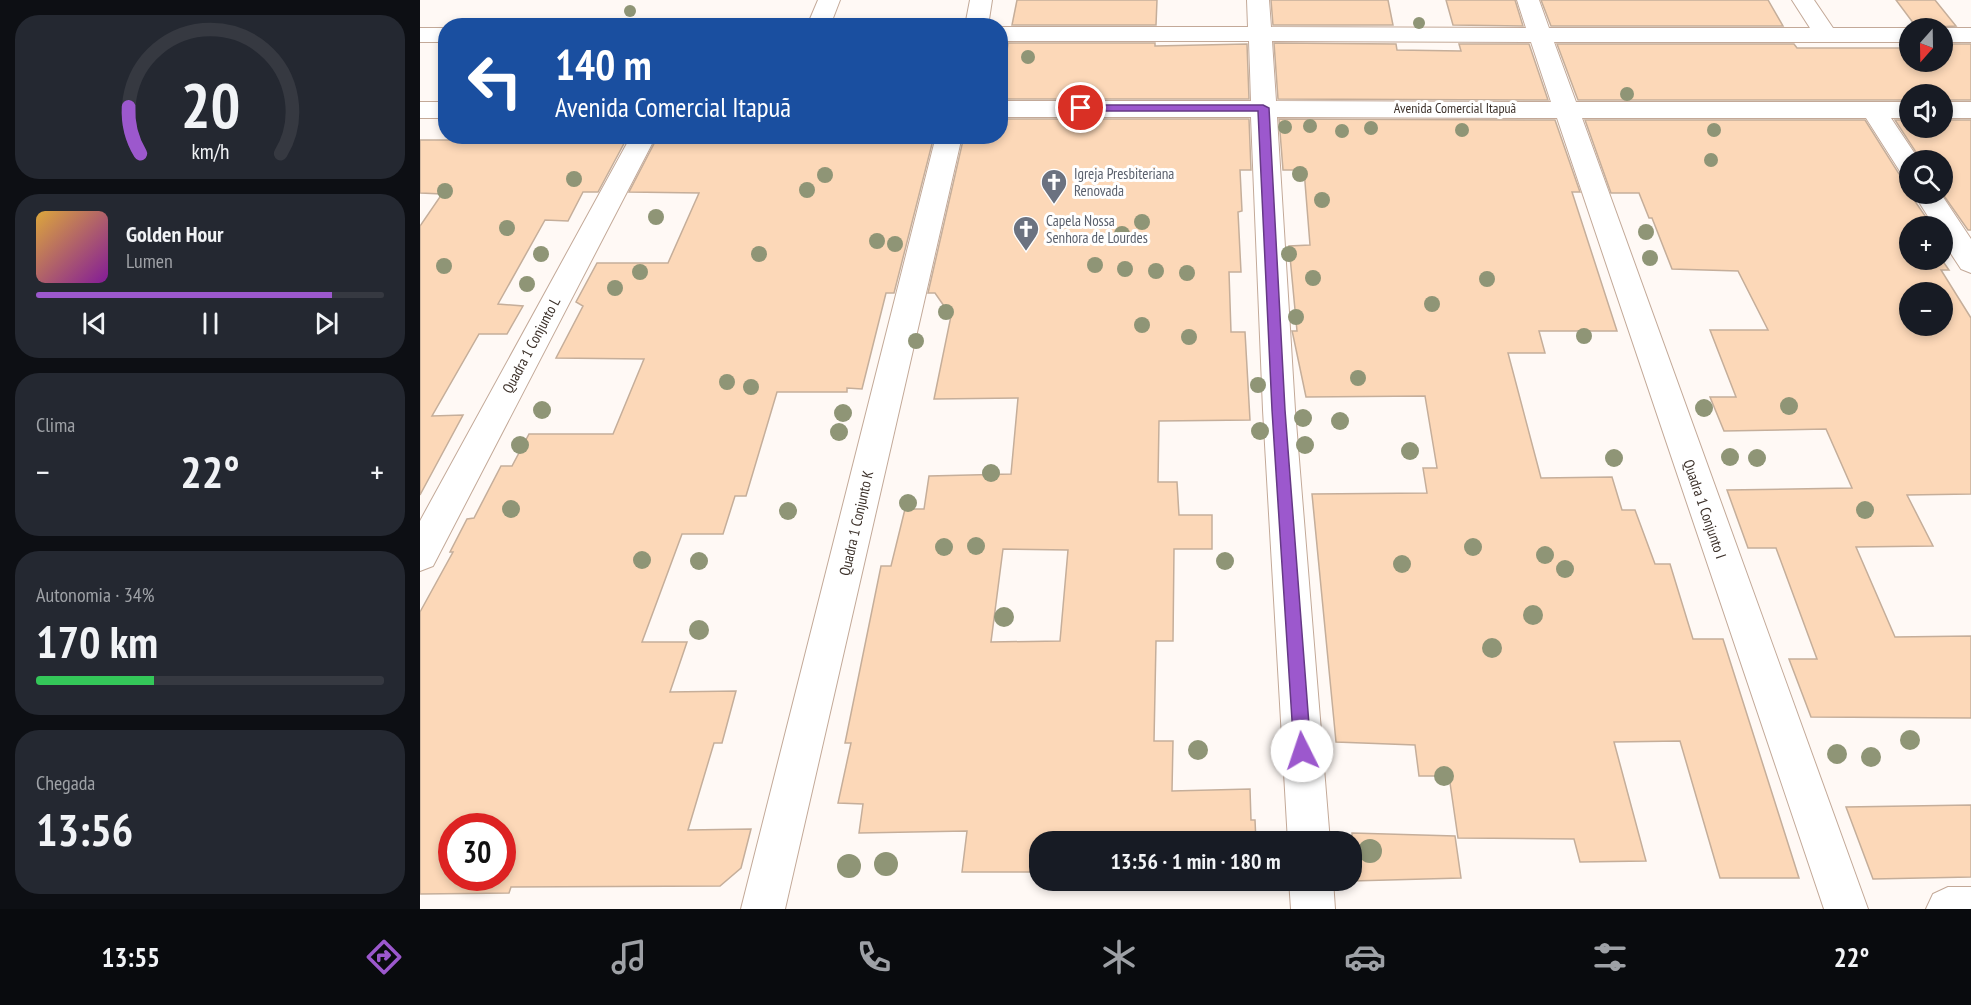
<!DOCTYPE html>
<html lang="pt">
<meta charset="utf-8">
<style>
body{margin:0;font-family:"PT Sans Narrow",sans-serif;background:#242831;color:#f1f3f6;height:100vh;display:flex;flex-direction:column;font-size:22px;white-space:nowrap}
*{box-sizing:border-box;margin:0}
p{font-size:20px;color:#9ea1a6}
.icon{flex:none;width:33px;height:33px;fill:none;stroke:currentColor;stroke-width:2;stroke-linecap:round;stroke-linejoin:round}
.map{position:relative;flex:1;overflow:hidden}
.side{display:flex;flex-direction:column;gap:15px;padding:15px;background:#0d0f14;width:420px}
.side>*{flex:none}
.top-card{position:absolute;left:18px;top:18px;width:570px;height:126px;border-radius:24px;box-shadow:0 3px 9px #0003;background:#1a4fa0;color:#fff;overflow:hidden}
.needle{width:39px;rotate:200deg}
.controls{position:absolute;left:1479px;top:18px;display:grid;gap:12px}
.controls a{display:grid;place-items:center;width:54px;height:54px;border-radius:50%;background:#171b24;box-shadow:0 3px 9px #0003;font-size:30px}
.speed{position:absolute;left:18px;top:813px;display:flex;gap:12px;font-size:30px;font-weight:700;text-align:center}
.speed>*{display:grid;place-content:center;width:78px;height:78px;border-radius:50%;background:#171b24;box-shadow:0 3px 9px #0003;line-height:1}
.speed .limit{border:9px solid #d22;background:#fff;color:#111}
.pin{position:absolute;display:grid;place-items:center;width:51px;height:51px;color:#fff;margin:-26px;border:3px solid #fff;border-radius:50%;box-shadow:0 2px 6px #0007}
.me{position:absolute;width:66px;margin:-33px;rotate:356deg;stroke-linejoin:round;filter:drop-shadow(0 0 4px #0008)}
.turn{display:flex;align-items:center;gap:21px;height:126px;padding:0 18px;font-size:27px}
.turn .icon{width:78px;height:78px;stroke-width:2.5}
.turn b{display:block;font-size:42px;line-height:51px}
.big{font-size:45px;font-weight:600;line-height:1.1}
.side .widget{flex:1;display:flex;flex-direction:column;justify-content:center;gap:9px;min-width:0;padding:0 21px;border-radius:24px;background:#242831}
.side .dial{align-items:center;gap:0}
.dial svg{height:156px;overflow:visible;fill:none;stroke:#363941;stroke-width:7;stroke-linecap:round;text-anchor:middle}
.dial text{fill:#f1f3f6;stroke:none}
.song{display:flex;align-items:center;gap:18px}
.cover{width:72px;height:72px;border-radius:9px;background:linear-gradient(135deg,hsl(40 70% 55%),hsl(290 70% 35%))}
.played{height:6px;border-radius:3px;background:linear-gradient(90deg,#9c58cd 85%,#363941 85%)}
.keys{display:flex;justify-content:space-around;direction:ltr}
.heat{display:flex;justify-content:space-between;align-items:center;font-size:33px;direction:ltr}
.charge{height:9px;border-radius:4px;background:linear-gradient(90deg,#34c759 34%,#363941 0)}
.trip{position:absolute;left:609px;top:831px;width:333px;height:60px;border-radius:24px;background:#171b24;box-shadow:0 3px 9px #0003;font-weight:600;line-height:60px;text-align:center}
.menu{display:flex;height:96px;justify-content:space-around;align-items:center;background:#090b0e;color:#9ea1a6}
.menu .icon{width:42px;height:42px}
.menu .current{color:#9c58cd}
.menu b{font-size:27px;color:#f1f3f6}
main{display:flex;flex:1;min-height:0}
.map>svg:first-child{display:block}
.building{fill:#fcd8b8;stroke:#c5ae9a;stroke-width:1.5;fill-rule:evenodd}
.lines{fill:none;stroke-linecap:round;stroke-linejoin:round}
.minor-casing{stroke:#c3a998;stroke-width:2}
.minor{fill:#fff;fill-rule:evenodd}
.tree{fill:#8f9576}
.route{fill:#9c58cd;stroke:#653985;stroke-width:1.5}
.labels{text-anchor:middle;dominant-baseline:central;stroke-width:6;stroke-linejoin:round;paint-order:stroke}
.far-street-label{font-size:14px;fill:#3d322b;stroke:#fff}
.worship-label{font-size:15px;fill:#5b616d;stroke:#fff;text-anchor:start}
.street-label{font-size:15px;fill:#3d322b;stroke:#fff}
</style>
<main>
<section class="side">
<div class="widget dial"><svg viewBox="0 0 100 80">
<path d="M14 69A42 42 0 1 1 86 69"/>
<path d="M14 69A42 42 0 0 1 8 45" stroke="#9c58cd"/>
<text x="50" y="56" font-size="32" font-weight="700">20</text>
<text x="50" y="72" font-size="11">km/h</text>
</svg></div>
<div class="widget">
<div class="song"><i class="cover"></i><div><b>Golden Hour</b><p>Lumen</p></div></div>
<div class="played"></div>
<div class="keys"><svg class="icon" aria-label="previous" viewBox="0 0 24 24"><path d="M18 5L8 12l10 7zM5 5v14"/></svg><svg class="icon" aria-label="pause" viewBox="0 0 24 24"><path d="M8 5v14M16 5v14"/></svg><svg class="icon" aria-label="next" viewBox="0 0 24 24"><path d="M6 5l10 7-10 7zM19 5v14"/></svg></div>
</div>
<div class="widget"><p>Clima</p>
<div class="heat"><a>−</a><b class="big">22°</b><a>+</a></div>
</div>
<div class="widget"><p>Autonomia · 34%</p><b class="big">170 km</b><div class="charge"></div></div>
<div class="widget"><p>Chegada</p><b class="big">13:56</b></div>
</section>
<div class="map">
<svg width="1551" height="909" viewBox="0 0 1551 909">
<rect width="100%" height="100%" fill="#fff9f5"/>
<path class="building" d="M 597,0 L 737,0 L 736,25 L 592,25 Z
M 851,0 L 968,0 L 973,25 L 853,25 Z
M 1026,0 L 1095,0 L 1103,26 L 1033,25 Z
M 1121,0 L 1348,0 L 1363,26 L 1131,26 Z
M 1476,0 L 1515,0 L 1536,26 L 1497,28 Z
M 588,43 L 735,43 L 735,46 L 827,44 L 829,99 L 580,99 L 580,51 L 587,51 Z
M 854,43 L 976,44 L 977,50 L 1041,51 L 1039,44 L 1109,44 L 1128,100 L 858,99 Z
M 1137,44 L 1374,44 L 1377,48 L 1490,48 L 1490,62 L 1522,62 L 1522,44 L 1551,44 L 1551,100 L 1522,100 L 1522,94 L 1490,94 L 1490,100 L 1158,100 Z
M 580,119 L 829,119 L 831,170 L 820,170 L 822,211 L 818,212 L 821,272 L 809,272 L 811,332 L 825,332 L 830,420 L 739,421 L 738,482 L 757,482 L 759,515 L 792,515 L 792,549 L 754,549 L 753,641 L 736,641 L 734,741 L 753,741 L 752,791 L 830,789 L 831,820 L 835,820 L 836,842 L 620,842 L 620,880 L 728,880 L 617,881 L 618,872 L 542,872 L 547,831 L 439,833 L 443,804 L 418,803 L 431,743 L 425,743 L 461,566 L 471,566 L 485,509 L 504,509 L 509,476 L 591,474 L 598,398 L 514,399 L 531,316 L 515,293 L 508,293 L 544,136 L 580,136 ZM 583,549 L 648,550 L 640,641 L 571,642 Z
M 859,119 L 1135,120 L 1160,192 L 1152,192 L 1197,331 L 1119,331 L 1125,353 L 1088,353 L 1121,478 L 1192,477 L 1202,510 L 1215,510 L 1235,564 L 1250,564 L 1273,639 L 1303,639 L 1379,878 L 1300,878 L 1260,741 L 1194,742 L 1226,861 L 1160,862 L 1154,839 L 1038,838 L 1029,776 L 999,776 L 995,745 L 916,742 L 892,494 L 1007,493 L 1003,468 L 1017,468 L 1005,396 L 886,397 L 873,335 L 872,331 L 877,331 L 869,246 L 890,245 L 884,170 L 863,170 Z
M 1165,120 L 1445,120 L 1479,174 L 1490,178 L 1490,194 L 1512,226 L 1490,226 L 1490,260 L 1522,260 L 1529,270 L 1521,270 L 1551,318 L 1551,494 L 1487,495 L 1513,546 L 1436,547 L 1475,637 L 1551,636 L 1551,718 L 1391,717 L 1369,659 L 1397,659 L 1356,548 L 1328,548 L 1307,490 L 1432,488 L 1406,429 L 1304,431 L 1290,397 L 1316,397 L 1290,330 L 1348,330 L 1318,271 L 1252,269 L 1232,218 L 1229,218 L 1219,193 L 1191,193 ZM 1490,292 L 1522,292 L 1522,326 L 1490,326 Z
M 1475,120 L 1490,120 L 1490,128 L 1522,128 L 1522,120 L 1551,120 L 1551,230 L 1548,230 L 1522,193 L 1522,160 L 1501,160 Z
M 120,136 L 208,136 L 178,192 L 163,192 L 148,221 L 125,220 L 78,304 L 103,306 L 87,334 L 59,334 L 12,416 L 43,415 L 0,495 L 0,226 L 22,194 L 0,193 L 0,140 L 93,140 L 95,137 Z
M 238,136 L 514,136 L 474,293 L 466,293 L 442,389 L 427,388 L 427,392 L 357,392 L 326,496 L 315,496 L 303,534 L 262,534 L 222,642 L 267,642 L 250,692 L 316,691 L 302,743 L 294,743 L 268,830 L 331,829 L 321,868 L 300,886 L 91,887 L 89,893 L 0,894 L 0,612 L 33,552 L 30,552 L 47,519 L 54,518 L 81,466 L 92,466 L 109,434 L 193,434 L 224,359 L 136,358 L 163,306 L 156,302 L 177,263 L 248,263 L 279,193 L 209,192 ZM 32,826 L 82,826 L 82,878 L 32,878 Z
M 1551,805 L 1551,877 L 1453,879 L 1426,807 Z
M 932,833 L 1035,836 L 1041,878 L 932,881 Z"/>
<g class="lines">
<g class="minor-casing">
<path id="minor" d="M 398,0 L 420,0 L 410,26 L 387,26 Z
M 550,0 L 572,0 L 568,26 L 545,26 Z
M 827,0 L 849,0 L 851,27 L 1106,28 L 1097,0 L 1119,0 L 1129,28 L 1390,28 L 1372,0 L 1394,0 L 1413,28 L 1492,28 L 1490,28 L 1490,42 L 1134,42 L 1156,102 L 1490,102 L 1490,118 L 1471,118 L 1499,160 L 1490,160 L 1490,176 L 1481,173 L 1446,118 L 1162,118 L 1448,909 L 1404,909 L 1137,118 L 857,117 L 875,410 L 910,842 L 868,842 L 843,410 L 831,117 L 580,117 L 580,101 L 831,101 L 829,41 L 580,41 L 580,27 L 828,27 ZM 852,41 L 1111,42 L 1131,102 L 856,101 Z
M 0,28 L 26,28 L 26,42 L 0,42 Z
M 1520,28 L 1551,28 L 1551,42 L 1522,42 L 1522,28 Z
M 0,102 L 26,102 L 26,118 L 0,118 Z
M 1522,102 L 1551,102 L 1551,118 L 1522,118 Z
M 211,136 L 236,136 L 13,566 L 0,571 L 0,521 Z
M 516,136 L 542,136 L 365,909 L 321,909 Z
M 1494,194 L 1521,194 L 1551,239 L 1551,273 L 1541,269 L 1522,240 L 1522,226 L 1514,226 Z
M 869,880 L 913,880 L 915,909 L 871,909 Z
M 1528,887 L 1551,887 L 1551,909 L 1506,909 L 1513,894 Z"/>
</g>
<use href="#minor" class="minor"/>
</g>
<g class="tree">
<circle cx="210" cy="11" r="6"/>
<circle cx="999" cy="23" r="6"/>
<circle cx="608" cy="57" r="7"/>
<circle cx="1207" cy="94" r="7"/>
<circle cx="890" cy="126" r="7"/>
<circle cx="865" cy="127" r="7"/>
<circle cx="951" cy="128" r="7"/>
<circle cx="1042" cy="130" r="7"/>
<circle cx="1294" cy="130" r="7"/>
<circle cx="922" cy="131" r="7"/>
<circle cx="1291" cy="160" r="7"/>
<circle cx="880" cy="174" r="8"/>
<circle cx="405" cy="175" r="8"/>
<circle cx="154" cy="179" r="8"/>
<circle cx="387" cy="190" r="8"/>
<circle cx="25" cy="191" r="8"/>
<circle cx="902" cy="200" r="8"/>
<circle cx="236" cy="217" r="8"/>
<circle cx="722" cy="222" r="8"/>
<circle cx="87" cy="228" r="8"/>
<circle cx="1226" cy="232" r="8"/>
<circle cx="702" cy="234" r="8"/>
<circle cx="457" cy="241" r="8"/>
<circle cx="475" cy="244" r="8"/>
<circle cx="121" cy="254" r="8"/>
<circle cx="339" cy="254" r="8"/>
<circle cx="869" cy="254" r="8"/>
<circle cx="1230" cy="258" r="8"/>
<circle cx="675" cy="265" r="8"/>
<circle cx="24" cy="266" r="8"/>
<circle cx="705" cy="269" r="8"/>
<circle cx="736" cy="271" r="8"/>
<circle cx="220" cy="272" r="8"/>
<circle cx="767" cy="273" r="8"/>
<circle cx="893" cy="278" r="8"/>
<circle cx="1067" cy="279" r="8"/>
<circle cx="107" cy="284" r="8"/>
<circle cx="195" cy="288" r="8"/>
<circle cx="1012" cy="304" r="8"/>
<circle cx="526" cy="312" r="8"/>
<circle cx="876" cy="317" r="8"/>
<circle cx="722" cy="325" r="8"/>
<circle cx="1164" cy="336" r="8"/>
<circle cx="769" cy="337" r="8"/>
<circle cx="496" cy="341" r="8"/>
<circle cx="938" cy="378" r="8"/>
<circle cx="307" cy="382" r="8"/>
<circle cx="838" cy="385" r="8"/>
<circle cx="331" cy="387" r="8"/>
<circle cx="1369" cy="406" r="9"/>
<circle cx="1284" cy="408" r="9"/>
<circle cx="122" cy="410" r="9"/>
<circle cx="423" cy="413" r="9"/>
<circle cx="883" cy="418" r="9"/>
<circle cx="920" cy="421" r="9"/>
<circle cx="840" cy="431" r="9"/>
<circle cx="419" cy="432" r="9"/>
<circle cx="100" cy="445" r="9"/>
<circle cx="885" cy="445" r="9"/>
<circle cx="990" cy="451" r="9"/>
<circle cx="1310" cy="457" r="9"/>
<circle cx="1194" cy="458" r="9"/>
<circle cx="1337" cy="458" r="9"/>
<circle cx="571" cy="473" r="9"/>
<circle cx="488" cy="503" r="9"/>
<circle cx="91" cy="509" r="9"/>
<circle cx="1445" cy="510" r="9"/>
<circle cx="368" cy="511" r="9"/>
<circle cx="556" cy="546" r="9"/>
<circle cx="524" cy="547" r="9"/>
<circle cx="1053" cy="547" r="9"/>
<circle cx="1125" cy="555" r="9"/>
<circle cx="222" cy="560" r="9"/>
<circle cx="279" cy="561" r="9"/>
<circle cx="805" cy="561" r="9"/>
<circle cx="982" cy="564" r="9"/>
<circle cx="1145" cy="569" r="9"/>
<circle cx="1113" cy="615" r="10"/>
<circle cx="584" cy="617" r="10"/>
<circle cx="279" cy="630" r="10"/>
<circle cx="1072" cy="648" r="10"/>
<circle cx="1490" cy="740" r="10"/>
<circle cx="778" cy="750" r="10"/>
<circle cx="1417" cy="754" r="10"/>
<circle cx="1451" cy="757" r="10"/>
<circle cx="1024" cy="776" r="10"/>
<circle cx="950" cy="851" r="12"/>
<circle cx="466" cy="864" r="12"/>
<circle cx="429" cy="866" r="12"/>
</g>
<path class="route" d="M 843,105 L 849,108 L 865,410 L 891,751 L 888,756 L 882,759 L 877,756 L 874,751 L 852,410 L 838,111 L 661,111 L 655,108 L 661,105 Z"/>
<defs>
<g id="church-pin" transform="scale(1.35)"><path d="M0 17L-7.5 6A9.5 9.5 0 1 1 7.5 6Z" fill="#6b7280" stroke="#fff"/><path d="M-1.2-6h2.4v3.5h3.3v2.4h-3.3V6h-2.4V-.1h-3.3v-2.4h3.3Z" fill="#fff"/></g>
</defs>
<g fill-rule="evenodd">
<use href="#church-pin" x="634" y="182"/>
<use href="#church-pin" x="606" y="229"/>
</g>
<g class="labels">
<g class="far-street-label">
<text x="1035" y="108">Avenida Comercial Itapuã</text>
</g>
<g class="worship-label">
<text x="654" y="173">Igreja Presbiteriana<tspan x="654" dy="17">Renovada</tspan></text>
<text x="626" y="220">Capela Nossa<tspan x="626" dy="17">Senhora de Lourdes</tspan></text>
</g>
<g class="street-label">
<text transform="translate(111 345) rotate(-62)">Quadra 1 Conjunto L</text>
<text transform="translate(1285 509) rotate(71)">Quadra 1 Conjunto I</text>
<text transform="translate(436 523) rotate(-77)">Quadra 1 Conjunto K</text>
</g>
</g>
</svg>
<div class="controls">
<a><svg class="needle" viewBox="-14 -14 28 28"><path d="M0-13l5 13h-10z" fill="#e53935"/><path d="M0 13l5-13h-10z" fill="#9ea1a6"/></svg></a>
<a><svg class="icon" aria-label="sound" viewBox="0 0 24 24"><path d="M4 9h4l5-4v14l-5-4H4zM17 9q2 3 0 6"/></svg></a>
<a><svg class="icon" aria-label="search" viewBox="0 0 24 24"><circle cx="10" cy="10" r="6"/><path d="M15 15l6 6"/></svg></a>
<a>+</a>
<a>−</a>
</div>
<div class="speed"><div class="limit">30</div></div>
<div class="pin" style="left:661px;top:108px;background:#d93025"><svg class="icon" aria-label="arrive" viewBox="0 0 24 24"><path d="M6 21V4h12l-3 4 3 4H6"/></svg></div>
<svg class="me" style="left:882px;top:751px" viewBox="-20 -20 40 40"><circle r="19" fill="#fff"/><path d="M0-13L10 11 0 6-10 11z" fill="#9c58cd"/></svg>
<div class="trip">13:56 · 1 min · 180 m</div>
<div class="top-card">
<div class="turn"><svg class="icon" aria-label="left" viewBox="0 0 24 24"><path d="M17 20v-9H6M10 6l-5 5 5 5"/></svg><div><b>140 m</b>Avenida Comercial Itapuã</div></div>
</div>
</div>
</main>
<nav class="menu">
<b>13:55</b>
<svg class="icon current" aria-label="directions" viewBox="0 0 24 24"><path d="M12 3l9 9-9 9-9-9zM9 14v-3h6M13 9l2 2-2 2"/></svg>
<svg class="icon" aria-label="music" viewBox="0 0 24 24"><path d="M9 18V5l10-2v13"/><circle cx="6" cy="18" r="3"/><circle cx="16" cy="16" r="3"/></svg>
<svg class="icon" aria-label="phone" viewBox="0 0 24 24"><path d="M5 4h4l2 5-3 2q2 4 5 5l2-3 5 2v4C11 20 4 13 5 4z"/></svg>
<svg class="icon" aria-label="climate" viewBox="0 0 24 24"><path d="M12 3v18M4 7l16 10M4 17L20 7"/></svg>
<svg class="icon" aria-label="car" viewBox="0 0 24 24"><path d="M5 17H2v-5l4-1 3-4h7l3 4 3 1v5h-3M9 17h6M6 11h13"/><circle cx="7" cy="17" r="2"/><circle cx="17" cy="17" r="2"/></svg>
<svg class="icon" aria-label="filters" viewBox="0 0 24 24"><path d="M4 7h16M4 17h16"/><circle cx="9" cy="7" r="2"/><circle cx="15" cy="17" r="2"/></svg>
<b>22°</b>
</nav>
